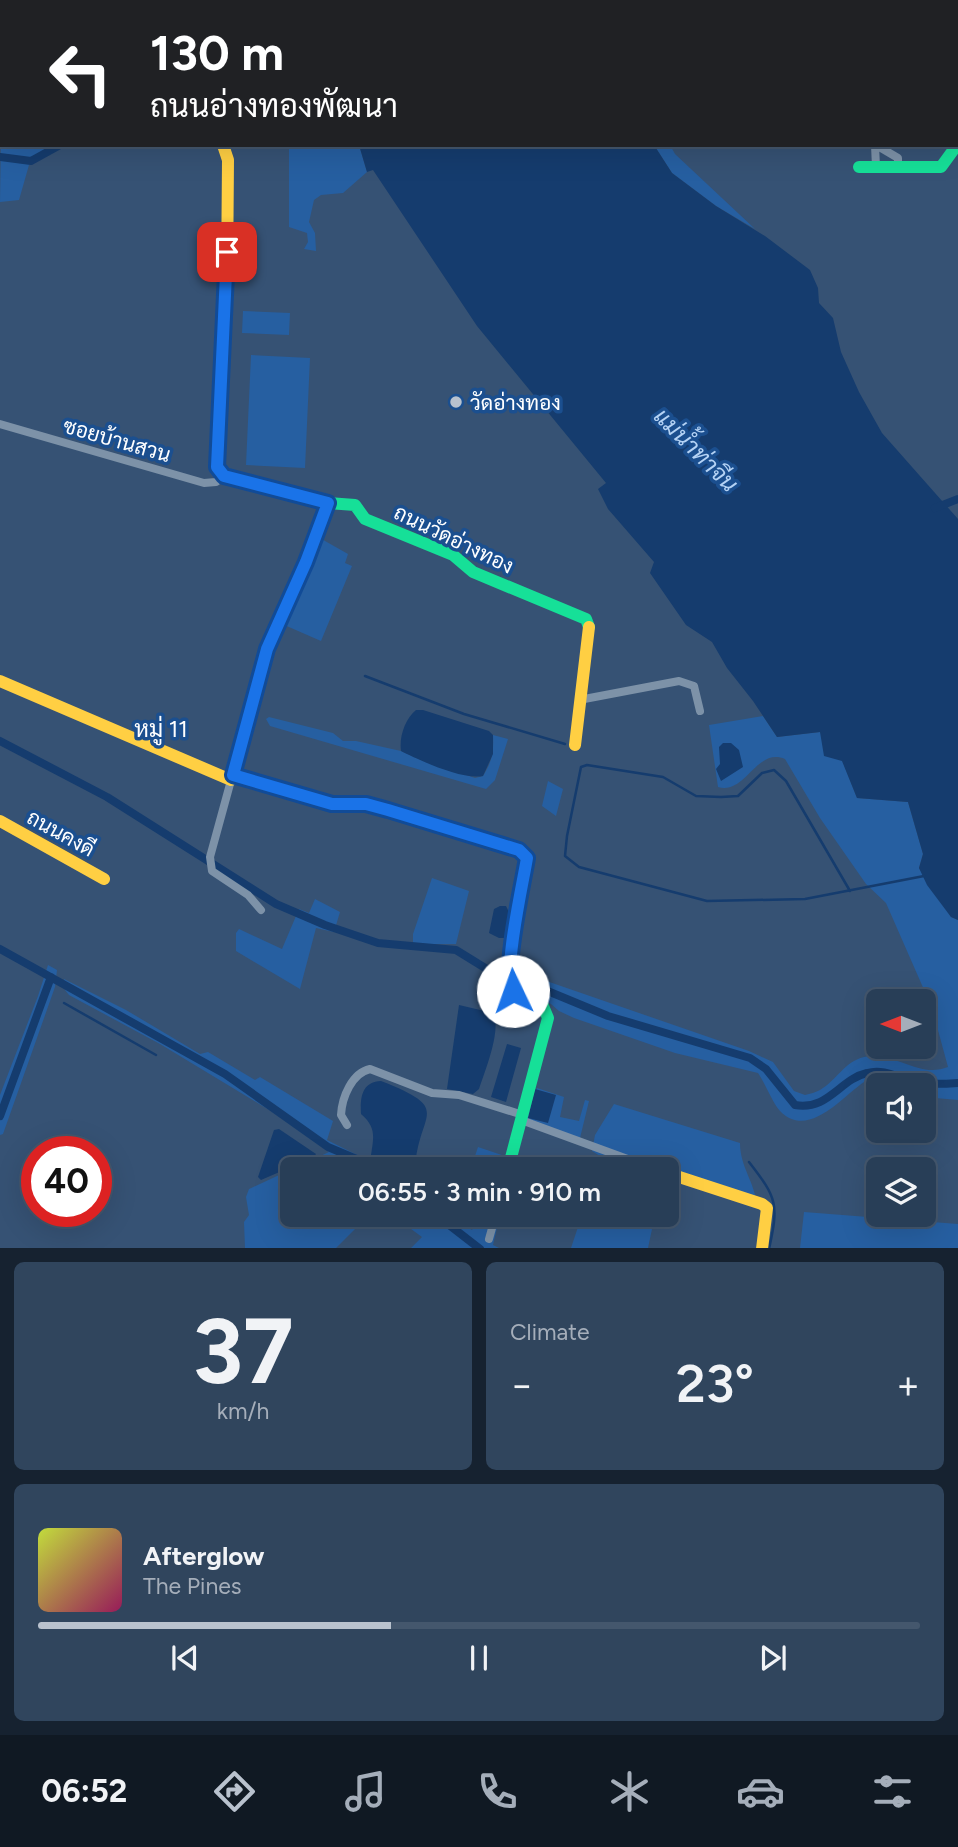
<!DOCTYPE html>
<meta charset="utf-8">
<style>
body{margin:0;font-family:Figtree,Sarabun,sans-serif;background:#30455d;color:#f1f3f6;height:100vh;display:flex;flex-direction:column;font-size:26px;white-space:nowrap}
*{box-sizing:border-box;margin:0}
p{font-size:23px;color:#a5aeba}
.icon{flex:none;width:38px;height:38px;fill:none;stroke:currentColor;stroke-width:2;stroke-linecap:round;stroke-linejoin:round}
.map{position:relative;height:1248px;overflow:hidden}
.panel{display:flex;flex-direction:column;gap:14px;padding:14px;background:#162230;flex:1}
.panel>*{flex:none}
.hud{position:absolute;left:0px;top:0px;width:959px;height:147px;box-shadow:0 7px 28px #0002,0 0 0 2px #44576d;background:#202124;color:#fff;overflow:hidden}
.needle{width:46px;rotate:270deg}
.buttons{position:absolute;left:866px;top:989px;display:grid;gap:14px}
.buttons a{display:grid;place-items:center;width:70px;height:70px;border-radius:10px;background:#283e57;box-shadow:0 7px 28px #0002,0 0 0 2px #44576d;font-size:35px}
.speed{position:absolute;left:21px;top:1136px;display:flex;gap:14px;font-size:35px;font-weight:700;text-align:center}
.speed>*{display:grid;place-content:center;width:91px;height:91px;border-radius:50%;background:#283e57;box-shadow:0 7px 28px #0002,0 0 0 2px #44576d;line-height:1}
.speed .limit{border:10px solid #d22;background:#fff;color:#111}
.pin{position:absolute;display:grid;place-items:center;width:60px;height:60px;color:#fff;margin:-30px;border-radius:14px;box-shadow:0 4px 10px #0006}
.me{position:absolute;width:77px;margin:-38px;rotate:357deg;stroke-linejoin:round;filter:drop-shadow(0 0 5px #0008)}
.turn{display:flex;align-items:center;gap:24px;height:147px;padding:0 35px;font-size:32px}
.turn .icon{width:91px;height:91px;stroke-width:2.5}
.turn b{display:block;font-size:49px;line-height:60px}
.big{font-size:52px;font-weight:600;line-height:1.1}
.panel .tile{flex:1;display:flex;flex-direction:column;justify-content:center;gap:10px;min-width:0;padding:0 24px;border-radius:10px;background:#30455d}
.panel .dial{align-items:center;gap:0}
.dial b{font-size:91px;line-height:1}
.song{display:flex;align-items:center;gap:21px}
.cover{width:84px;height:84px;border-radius:10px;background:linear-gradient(135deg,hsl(70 70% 55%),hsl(330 70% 35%))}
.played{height:7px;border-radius:4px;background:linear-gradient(90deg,#b9c2ce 40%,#44576d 40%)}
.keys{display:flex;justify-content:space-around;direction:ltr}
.heat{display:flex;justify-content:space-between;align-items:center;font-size:38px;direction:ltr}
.panel .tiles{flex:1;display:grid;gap:14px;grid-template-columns:1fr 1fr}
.tile:last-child{grid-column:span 2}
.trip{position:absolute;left:280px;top:1157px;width:399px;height:70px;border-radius:10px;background:#283e57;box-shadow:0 7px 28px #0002,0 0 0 2px #44576d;font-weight:600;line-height:70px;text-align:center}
.dock{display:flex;height:112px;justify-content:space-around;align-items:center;background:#101923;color:#a5aeba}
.dock .icon{width:49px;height:49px}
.dock .active{color:#b9c2ce}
.dock b{font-size:32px;color:#f1f3f6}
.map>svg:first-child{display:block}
.green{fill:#265fa1}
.water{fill:#153c6e}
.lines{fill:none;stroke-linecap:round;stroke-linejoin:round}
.stream{stroke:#153c6e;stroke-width:2.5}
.canal{stroke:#153c6e;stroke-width:8}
.street{stroke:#7d92a8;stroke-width:8}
.fast{stroke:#16e098;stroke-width:12}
.slow{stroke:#ffcf43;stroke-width:12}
.jam{stroke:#f24e42;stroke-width:12}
.route-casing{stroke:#114b97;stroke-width:18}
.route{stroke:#1a73e8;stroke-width:12}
.poi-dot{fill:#b9c2ce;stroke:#1b4f8f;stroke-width:2.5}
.labels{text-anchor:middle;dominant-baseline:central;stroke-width:7;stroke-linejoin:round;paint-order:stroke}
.poi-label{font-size:21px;fill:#fff;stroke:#1b4f8f;text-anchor:start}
.street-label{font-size:21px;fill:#fff;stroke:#1b4f8f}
.water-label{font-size:23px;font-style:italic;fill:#b5d3f5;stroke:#1b4f8f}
.neighbourhood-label{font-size:23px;fill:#fff;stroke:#1b4f8f}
</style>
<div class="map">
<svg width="958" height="1249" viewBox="0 0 958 1249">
<rect width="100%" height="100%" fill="#365274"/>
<path class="green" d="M 2,74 L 2,145 L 46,145 L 54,150 L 29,165 L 19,200 L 0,202 Z
M 289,145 L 359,145 L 367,172 L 343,193 L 321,195 L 314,200 L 309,222 L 315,233 L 316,251 L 304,249 L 308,242 L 307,233 L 289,227 Z
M 654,145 L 670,145 L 675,154 L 755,229 L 716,206 L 672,173 Z
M 243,311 L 290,313 L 289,335 L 242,333 Z
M 251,355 L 310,358 L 305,468 L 246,465 Z
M 318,537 L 348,554 L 345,563 L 352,566 L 321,641 L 282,624 Z
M 763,716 L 777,737 L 820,732 L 842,760 L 857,798 L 908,802 L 923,854 L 919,868 L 951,917 L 958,920 L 958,1100 L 924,1097 L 924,1085 L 883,1085 L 864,1082 C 842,1097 808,1140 780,1111 C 772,1102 765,1083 758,1073 L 675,1053 L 574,1018 L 559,1011 L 551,1004 L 520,989 L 517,979 L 532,976 L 749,1051 L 773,1062 L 794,1091 L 805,1095 C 810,1094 816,1092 820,1090 C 837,1080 844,1062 864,1057 C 894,1050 918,1079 948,1067 L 932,1008 L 886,903 L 866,884 L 820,818 L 785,759 C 756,747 746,795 718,787 L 709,725 Z
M 269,717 L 333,733 L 343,741 L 356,741 L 401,751 L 421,760 L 475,778 L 483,776 C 492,762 494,751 493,735 L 508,739 L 495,780 L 486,789 L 270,726 L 266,719 Z
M 548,781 L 563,789 L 556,816 L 542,806 Z
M 432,878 L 469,891 L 456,944 L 413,944 L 413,934 Z
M 315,899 L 340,912 L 334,932 L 316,928 L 300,989 L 236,951 L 236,933 L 239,929 L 282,949 L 299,909 L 309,913 Z
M 48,965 L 57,970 L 55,987 L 3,1134 L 0,1135 L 0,1095 L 38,996 Z
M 64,979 L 126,1010 L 200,1054 L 208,1052 L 255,1080 L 260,1077 L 333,1121 L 327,1140 L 385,1169 L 293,1169 L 329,1152 L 271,1111 L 160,1044 L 69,995 L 65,990 Z
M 537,1088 L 564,1097 L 560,1117 L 579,1121 L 585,1100 L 589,1101 L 580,1138 L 526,1120 Z
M 614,1104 L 740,1143 C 740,1167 755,1182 757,1206 L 667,1169 L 596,1169 L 600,1156 L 592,1151 L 595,1135 Z
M 478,1147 L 514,1159 L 512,1169 L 493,1169 L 473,1162 Z
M 292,1169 L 292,1214 L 369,1215 L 336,1248 L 245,1248 L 244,1222 L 249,1215 L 246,1197 L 249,1189 Z
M 804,1212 L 958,1224 L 958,1248 L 800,1248 Z
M 392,1215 L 449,1215 L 472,1230 L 480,1215 L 498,1215 L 493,1225 L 497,1228 L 493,1245 L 499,1248 L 411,1248 L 422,1237 Z
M 582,1215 L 655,1215 L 648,1248 L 571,1248 Z"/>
<path class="water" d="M 291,0 L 550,0 L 551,2 L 291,2 Z
M 359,145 L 654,145 L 672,173 L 716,206 L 765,236 L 810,270 L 818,288 L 819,303 L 833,318 L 841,352 L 859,392 L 882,433 L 958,519 L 958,920 L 951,917 L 927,885 L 919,868 L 923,854 L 908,802 L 857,798 L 842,761 L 824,756 L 820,732 L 777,737 L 753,701 L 727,668 L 712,642 L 686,625 L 650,573 L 654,562 L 608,509 L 598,489 L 606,483 L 477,326 L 373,170 L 367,172 Z
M 416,710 L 423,710 L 489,731 L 493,735 L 493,754 L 483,776 C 462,780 421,761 401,751 C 399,737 405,719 416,710 Z
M 723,743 L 731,743 L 739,750 L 743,767 L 721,781 L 716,769 L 720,764 L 719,747 Z
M 500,906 L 506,906 C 513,918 508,927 504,938 L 499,938 L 489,933 L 494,909 Z
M 459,1005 L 493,1013 C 502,1029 485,1071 479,1089 L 473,1094 L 447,1089 Z
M 507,1044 L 521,1048 L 506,1102 L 491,1097 Z
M 381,1081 C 455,1110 418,1111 415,1169 L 391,1169 L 371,1155 C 374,1136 376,1127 361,1114 C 360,1097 362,1082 381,1081 Z
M 535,1089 L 556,1095 L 548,1123 L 528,1118 Z
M 279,1129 L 316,1154 L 314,1157 L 261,1180 L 258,1177 L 274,1130 Z"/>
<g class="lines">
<path class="stream" d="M 365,676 L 464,714 L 565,744
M 850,891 L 786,781 L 774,770 L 762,773 L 738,796 L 721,797 L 696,796 L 663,777 L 587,765 L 581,767 L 567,836 L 565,856 L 579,867 L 707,901 L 805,899 L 924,876
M 64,1003 L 156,1055
M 749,1162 C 777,1198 779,1204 769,1249"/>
<path class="canal" d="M 0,157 L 31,161 L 60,145
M 935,508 L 958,499
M 0,741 L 107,797 L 276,904 L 325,925 L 378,943 L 456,950 L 490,971 L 533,985 L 608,1016 L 750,1058 L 766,1069 L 795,1105 C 828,1111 840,1079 867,1073 C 884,1068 898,1078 914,1082 C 928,1085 944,1084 958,1083
M 0,949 L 225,1074 L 328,1147 L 366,1163 L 374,1169
M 0,1116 L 51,977
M 435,1214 L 480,1249"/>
<path class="street" d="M 0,33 L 2,34
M 0,70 L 2,69
M 875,145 L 876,167
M 876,145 L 898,158 L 898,167
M 0,424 L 204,483 L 216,482 L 224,476
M 579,700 L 679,681 L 694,686 L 700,711
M 261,910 L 248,895 L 212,871 L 210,857 L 267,649 L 306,562 L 328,503
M 521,1120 L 655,1169
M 347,1125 L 341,1115 C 342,1097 352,1073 370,1069 L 432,1093 L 459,1095 L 523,1115
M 489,1239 L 496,1214"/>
<path class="fast" d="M 957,126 L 958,126
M 859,167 L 941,167 L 957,145
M 217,465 L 224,476 L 328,503 L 355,505 L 365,519 L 453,555 L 473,572 L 586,619 L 589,627
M 233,775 L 332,804 L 366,804 L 519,850 L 527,858 L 513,945 L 510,985 L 520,995 L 543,1006 L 548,1018 L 508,1169"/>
<path class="slow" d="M 217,465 L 227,280 L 228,160 L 223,145
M 0,681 L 231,780
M 575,745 L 589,627
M 0,821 L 104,879
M 667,1173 L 762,1204 L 767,1208 L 762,1249"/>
<path class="jam" d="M 815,0 L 816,2"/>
</g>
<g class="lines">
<g class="route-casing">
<path id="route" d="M 227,252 L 217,467 L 224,476 L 328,503 L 306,562 L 267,649 L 233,775 L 332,804 L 366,804 L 388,810 L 519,850 L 527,858 C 523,883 502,974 513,991"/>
</g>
<use href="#route" class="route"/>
</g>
<circle class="poi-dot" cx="456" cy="402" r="7"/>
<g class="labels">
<g class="poi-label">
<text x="470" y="402">วัดอ่างทอง</text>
</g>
<g class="street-label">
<text transform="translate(117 440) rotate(16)">ซอยบ้านสวน</text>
<text transform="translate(454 539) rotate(26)">ถนนวัดอ่างทอง</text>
<text transform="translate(61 833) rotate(29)">ถนนคงดี</text>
</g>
<g class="water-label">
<text transform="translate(696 450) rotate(45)">แม่น้ำท่าจีน</text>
</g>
<g class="neighbourhood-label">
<text x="161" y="729">หมู่ 11</text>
</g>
</g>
</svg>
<div class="buttons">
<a><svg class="needle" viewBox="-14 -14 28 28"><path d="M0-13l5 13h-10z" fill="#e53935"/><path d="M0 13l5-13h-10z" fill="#a5aeba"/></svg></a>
<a><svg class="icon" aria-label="sound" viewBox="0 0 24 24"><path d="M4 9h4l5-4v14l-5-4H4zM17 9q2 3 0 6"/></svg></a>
<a><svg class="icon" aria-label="layers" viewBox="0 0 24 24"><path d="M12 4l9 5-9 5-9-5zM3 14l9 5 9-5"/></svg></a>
</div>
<div class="speed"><div class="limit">40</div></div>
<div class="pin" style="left:227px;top:252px;background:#d93025"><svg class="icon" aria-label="arrive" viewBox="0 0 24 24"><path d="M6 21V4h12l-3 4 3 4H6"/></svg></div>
<svg class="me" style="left:513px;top:991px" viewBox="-20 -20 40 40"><circle r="19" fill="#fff"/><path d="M0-13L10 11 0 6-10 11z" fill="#1a73e8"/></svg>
<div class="trip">06:55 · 3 min · 910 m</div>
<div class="hud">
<div class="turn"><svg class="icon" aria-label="left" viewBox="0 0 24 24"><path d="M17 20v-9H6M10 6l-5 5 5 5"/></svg><div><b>130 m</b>ถนนอ่างทองพัฒนา</div></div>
</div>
</div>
<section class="panel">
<div class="tiles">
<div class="tile dial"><b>37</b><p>km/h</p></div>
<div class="tile"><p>Climate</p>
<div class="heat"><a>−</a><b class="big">23°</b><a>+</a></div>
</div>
<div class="tile">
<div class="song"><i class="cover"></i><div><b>Afterglow</b><p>The Pines</p></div></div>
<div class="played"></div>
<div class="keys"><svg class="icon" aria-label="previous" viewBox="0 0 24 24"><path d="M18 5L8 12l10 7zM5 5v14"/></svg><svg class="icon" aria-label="pause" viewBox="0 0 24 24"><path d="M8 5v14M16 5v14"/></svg><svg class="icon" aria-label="next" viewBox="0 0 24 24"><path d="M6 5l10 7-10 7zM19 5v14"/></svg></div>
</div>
</div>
</section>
<nav class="dock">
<b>06:52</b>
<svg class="icon active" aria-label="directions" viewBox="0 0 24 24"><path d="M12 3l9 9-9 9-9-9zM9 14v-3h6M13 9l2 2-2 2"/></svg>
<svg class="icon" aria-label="music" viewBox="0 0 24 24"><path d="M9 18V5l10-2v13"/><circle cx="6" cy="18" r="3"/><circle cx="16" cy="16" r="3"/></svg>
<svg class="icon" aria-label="phone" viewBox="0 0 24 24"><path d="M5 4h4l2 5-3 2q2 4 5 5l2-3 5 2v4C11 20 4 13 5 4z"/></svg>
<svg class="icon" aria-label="climate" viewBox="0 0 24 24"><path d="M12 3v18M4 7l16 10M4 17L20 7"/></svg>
<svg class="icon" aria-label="car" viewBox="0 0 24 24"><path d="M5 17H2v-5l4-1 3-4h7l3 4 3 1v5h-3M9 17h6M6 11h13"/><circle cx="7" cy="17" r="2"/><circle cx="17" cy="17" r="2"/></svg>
<svg class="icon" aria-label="filters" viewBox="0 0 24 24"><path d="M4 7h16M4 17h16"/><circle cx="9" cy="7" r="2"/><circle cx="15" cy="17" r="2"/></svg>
</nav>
